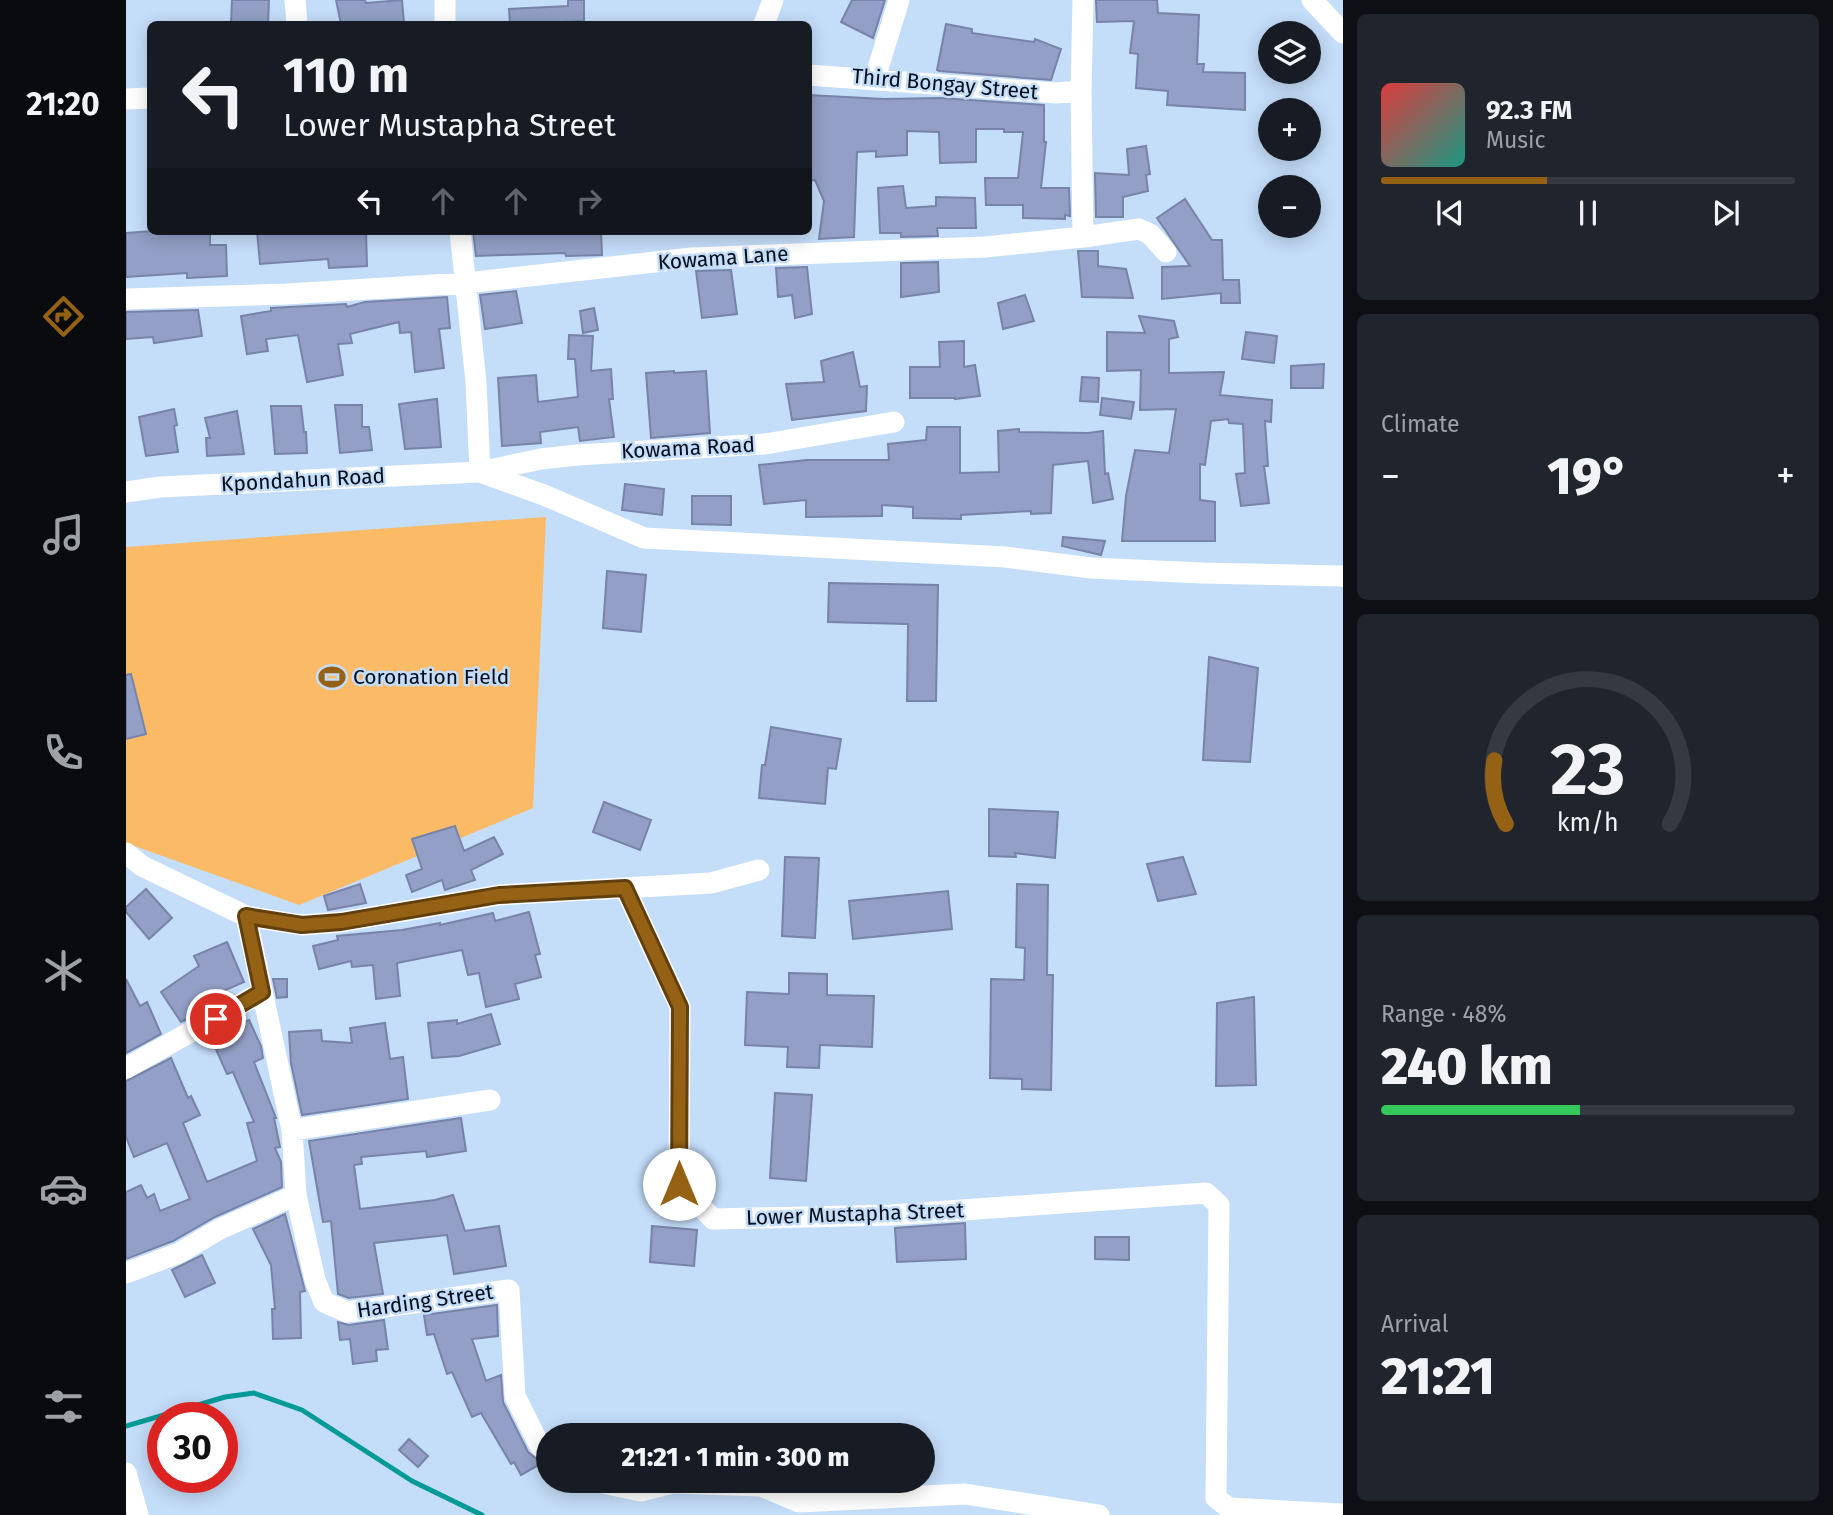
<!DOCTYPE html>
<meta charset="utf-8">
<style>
body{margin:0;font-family:"Fira Sans",sans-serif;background:#20242c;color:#f1f3f6;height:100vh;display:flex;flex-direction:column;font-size:26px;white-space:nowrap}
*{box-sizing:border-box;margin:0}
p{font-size:23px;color:#9ea1a6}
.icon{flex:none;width:38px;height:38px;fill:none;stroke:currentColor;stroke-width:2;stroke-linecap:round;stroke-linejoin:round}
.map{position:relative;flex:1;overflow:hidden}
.details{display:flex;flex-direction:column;gap:14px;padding:14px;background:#0d0f14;width:490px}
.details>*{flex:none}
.top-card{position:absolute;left:21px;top:21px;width:665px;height:214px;border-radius:10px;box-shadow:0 4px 18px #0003;background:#171b24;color:#f1f3f6;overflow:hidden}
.controls{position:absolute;left:1132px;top:21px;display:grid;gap:14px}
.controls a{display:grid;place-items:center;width:63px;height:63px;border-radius:50%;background:#171b24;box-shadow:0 4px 18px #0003;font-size:35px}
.speed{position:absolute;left:21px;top:1402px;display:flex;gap:14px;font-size:35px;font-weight:700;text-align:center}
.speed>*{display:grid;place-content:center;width:91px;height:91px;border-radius:50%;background:#171b24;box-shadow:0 4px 18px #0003;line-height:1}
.speed .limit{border:10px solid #d22;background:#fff;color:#111}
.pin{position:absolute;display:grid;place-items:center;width:60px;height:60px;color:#fff;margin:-30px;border:4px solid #fff;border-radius:50%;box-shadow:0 2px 7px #0007}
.me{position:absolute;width:77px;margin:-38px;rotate:0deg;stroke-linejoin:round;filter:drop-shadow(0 0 5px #0008)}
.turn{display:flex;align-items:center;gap:24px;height:147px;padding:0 21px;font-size:32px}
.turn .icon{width:91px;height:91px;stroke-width:2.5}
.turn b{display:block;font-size:49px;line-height:60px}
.lanes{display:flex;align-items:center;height:66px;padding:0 21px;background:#0003;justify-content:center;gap:35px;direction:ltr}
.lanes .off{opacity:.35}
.big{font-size:52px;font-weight:800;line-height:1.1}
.details .card{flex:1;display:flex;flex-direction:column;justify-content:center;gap:10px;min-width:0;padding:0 24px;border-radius:10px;background:#20242c}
.details .dial{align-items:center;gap:0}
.dial svg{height:182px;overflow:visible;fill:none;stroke:#363941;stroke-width:7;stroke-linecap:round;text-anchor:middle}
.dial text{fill:#f1f3f6;stroke:none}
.song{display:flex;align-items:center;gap:21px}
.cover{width:84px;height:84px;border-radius:10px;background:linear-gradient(135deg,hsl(0 70% 55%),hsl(170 70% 35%))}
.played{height:7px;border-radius:4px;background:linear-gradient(90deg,#956215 40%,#363941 40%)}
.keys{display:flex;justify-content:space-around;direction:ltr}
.heat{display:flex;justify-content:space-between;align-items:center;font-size:38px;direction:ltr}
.charge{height:10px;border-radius:5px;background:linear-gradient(90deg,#34c759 48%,#363941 0)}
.trip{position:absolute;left:410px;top:1423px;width:399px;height:70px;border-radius:35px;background:#171b24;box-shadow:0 4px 18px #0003;font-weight:800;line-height:70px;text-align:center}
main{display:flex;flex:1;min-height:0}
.menu{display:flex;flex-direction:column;width:126px;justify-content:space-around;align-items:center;background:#090b0e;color:#9ea1a6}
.menu .icon{width:49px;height:49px}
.menu .on{color:#956215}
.menu b{font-size:32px;color:#f1f3f6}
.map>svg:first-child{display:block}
.green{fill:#fbba66}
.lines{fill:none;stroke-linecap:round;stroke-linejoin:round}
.stream{stroke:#029a96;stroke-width:5}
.building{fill:#939fc6;stroke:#7783a8;stroke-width:2}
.minor{stroke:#fff;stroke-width:21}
.route-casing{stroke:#61400e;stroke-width:18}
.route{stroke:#956215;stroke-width:12}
.labels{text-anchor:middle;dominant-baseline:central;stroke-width:5;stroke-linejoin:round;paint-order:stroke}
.street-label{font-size:21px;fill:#040d19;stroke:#c4ddf9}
.poi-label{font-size:21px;fill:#040d19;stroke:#c4ddf9;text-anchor:start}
</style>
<main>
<nav class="menu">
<b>21:20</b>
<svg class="icon on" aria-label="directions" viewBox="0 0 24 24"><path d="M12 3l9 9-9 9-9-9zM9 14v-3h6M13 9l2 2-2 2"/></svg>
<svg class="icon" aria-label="music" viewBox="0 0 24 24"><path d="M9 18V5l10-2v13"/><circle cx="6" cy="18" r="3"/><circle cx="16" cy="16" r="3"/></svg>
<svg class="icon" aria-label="phone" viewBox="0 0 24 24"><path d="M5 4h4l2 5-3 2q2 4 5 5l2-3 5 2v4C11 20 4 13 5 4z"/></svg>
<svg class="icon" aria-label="climate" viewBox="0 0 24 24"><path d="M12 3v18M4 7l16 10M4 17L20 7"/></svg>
<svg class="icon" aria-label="car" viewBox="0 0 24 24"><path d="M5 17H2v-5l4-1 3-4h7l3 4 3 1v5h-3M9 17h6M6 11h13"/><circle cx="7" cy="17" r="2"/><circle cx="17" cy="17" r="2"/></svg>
<svg class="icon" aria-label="filters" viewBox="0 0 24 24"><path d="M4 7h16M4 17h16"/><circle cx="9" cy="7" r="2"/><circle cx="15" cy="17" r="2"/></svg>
</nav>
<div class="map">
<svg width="1217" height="1515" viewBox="0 0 1217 1515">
<rect width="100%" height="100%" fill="#c4ddf9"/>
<path class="green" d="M 420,517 L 407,808 L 173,905 L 0,843 L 0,547 Z"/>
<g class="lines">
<path class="stream" d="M 0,1426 L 99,1397 L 128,1393 L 176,1410 L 286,1481 L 356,1515"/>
</g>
<path class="building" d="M 106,0 L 143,0 L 142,24 L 105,24 Z
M 210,0 L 239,0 L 240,3 L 276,0 L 278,23 L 215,24 Z
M 442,0 L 458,0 L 458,21 L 435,22 L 435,24 L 384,24 L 383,9 L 442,6 Z
M 726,0 L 759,0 L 747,38 L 715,22 Z
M 970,0 L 1031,0 L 1032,13 L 1073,15 L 1071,64 L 1078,64 L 1077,72 L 1119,73 L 1119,110 L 1041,105 L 1042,91 L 1010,88 L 1012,54 L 1004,53 L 1008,21 L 971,22 Z
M 820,24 L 846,29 L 846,33 L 908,42 L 909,39 L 935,49 L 925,80 L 813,71 L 811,70 Z
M 682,95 L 758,99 L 814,98 L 918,105 L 918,142 L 920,142 L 915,188 L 943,188 L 944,216 L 939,215 L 939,219 L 897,218 L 897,205 L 860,205 L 859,178 L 892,178 L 897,132 L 878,132 L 878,129 L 850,129 L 850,162 L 814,163 L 813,132 L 781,131 L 781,155 L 750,157 L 750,151 L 731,152 L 728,237 L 693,239 L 698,201 L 689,180 L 682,181 Z
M 1020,146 L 1024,174 L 1020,175 L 1022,191 L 997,197 L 997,217 L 970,217 L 969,173 L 1003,175 L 1001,149 Z
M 777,186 L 780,208 L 810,206 L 810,197 L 849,198 L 850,228 L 811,228 L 812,236 L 775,237 L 775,233 L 754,233 L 752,188 Z
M 1059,199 L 1086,240 L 1096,240 L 1097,280 L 1113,280 L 1114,303 L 1095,303 L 1095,293 L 1036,299 L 1036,267 L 1064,266 L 1031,218 Z
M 26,231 L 84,231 L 84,245 L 100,245 L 101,276 L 61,278 L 61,273 L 0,277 L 0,233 Z
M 131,231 L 240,231 L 241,266 L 203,268 L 202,259 L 134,264 Z
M 347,231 L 475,231 L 476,255 L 440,256 L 439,253 L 350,256 Z
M 952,251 L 972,251 L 972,266 L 1000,269 L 1007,298 L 956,297 Z
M 812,262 L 813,292 L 775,297 L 775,263 Z
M 681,267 L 686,314 L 669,318 L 666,295 L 652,297 L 650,268 Z
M 605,270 L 611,314 L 576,318 L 570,271 Z
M 390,291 L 396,323 L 359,329 L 354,295 Z
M 899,295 L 908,321 L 877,329 L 872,303 Z
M 321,297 L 324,328 L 313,329 L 318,368 L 289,372 L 285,332 L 274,333 L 273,322 L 224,334 L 226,343 L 212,344 L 217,375 L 181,382 L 172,335 L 140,339 L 142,351 L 121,354 L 115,316 L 145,311 L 145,308 L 220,304 L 221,307 L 239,302 Z
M 468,308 L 472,330 L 457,333 L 454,311 Z
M 72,310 L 76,336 L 28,343 L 27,337 L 0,339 L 0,312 Z
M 1013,316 L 1048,321 L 1052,337 L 1043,339 L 1043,373 L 1098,372 L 1094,395 L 1146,400 L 1145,422 L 1139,421 L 1142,466 L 1138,466 L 1143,503 L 1115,506 L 1110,474 L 1119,473 L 1117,424 L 1103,423 L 1102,419 L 1085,421 L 1079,465 L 1074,464 L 1074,500 L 1089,502 L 1089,541 L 996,541 L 1000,496 L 1009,450 L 1043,453 L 1050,409 L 1014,410 L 1015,370 L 981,371 L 981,332 L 1019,333 Z
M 1120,332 L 1151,336 L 1148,363 L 1116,359 Z
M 443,335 L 467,336 L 465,371 L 485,369 L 487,399 L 483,399 L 488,437 L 454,441 L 452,427 L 414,432 L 415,443 L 376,446 L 372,378 L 410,375 L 412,402 L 452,397 L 449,359 L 442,359 Z
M 838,341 L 838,367 L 849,365 L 854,396 L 829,399 L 829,398 L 784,398 L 784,367 L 814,367 L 813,342 Z
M 727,352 L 734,387 L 741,386 L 740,411 L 666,420 L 660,384 L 698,382 L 695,361 Z
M 1198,364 L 1197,388 L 1165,388 L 1165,366 Z
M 548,371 L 548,373 L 580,371 L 584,433 L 525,438 L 520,373 Z
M 956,377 L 973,378 L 972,402 L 954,401 Z
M 976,398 L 1008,402 L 1005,419 L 974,415 Z
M 311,399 L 315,447 L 279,449 L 273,404 Z
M 209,405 L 236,405 L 236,427 L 243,427 L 246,450 L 214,453 Z
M 145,406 L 175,406 L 178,432 L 180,432 L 181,453 L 149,454 Z
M 48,409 L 51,425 L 48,426 L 52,452 L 20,456 L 13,417 Z
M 111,411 L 118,454 L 81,456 L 80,438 L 84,438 L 79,418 Z
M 801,427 L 834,427 L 834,473 L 873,472 L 872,431 L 893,429 L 893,432 L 962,433 L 977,431 L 979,474 L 982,473 L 987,499 L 967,503 L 962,461 L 927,465 L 925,513 L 905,514 L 905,511 L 835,515 L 835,519 L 787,518 L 787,507 L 756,505 L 756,516 L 680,517 L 680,500 L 638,504 L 633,465 L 681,460 L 763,460 L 762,444 L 800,440 Z
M 499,484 L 538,489 L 536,515 L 496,510 Z
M 566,496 L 605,496 L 605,525 L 566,524 Z
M 937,537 L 979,541 L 975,555 L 936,546 Z
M 481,571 L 520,575 L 515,632 L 477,628 Z
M 703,583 L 812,585 L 810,701 L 781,701 L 782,624 L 702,622 Z
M 1083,657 L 1132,668 L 1124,762 L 1077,760 Z
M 5,674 L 20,734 L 0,739 L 0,675 Z
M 645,727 L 715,739 L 710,769 L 702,768 L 699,804 L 633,798 L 636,765 L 639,765 Z
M 478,802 L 525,820 L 514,850 L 467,832 Z
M 863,809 L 932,812 L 929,858 L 889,853 L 890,857 L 863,856 Z
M 329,826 L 338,851 L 368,837 L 377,854 L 345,870 L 349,880 L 319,890 L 316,880 L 286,892 L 280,875 L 296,869 L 286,839 Z
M 659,857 L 693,858 L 689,938 L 656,936 Z
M 1057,857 L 1070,894 L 1032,901 L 1021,864 Z
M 234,884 L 240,903 L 202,910 L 198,896 Z
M 891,884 L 922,885 L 921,975 L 927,975 L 925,1090 L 896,1089 L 896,1079 L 864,1078 L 865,979 L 898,980 L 899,948 L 890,947 Z
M 20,889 L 46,918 L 23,939 L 0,912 L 0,907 Z
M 822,891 L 826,929 L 727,939 L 723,901 Z
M 403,912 L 414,954 L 409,955 L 415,977 L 389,984 L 393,999 L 360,1007 L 353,973 L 342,975 L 336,950 L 271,963 L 274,996 L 250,999 L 247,965 L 226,967 L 225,961 L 193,969 L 187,946 L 212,940 L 211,936 L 276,930 L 314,923 L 314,925 L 367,913 L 369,921 Z
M 101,942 L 118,982 L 81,998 L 86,1005 L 55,1022 L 35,992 L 73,966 L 68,956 Z
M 663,973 L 701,974 L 701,995 L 748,996 L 746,1047 L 694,1045 L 693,1068 L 661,1067 L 662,1047 L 619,1045 L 621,992 L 663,994 Z
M 0,979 L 14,1006 L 21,1002 L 35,1034 L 0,1053 Z
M 147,979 L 161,979 L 161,997 L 151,998 Z
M 1128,997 L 1130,1085 L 1090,1086 L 1091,1003 Z
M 365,1014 L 374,1044 L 333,1056 L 306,1058 L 302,1023 L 331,1020 L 331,1024 Z
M 123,1020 L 135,1046 L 137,1058 L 128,1062 L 150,1118 L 148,1118 L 154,1147 L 149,1148 L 155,1162 L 156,1187 L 89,1217 L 47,1241 L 0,1259 L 0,1192 L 15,1185 L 21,1198 L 28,1194 L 34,1211 L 64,1199 L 41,1143 L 8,1157 L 0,1137 L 0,1081 L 45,1058 L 62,1098 L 65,1096 L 74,1115 L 57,1123 L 81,1182 L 131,1161 L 121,1123 L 128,1122 L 107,1072 L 101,1074 L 84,1036 L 101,1027 L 102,1029 Z
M 259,1023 L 264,1059 L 277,1057 L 282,1099 L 176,1115 L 165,1063 L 163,1032 L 195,1030 L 196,1041 L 226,1043 L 224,1028 Z
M 649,1093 L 686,1095 L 680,1181 L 644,1178 Z
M 335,1118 L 340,1151 L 301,1157 L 300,1151 L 235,1157 L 236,1164 L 228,1165 L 234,1209 L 309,1200 L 327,1195 L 339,1231 L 373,1226 L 380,1266 L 328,1274 L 321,1235 L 248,1243 L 257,1294 L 223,1298 L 212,1294 L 205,1221 L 197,1222 L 183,1141 Z
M 159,1214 L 179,1291 L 174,1292 L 175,1338 L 147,1339 L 146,1309 L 149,1309 L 145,1265 L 127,1229 Z
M 839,1223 L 840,1259 L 771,1262 L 769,1228 Z
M 526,1226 L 571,1230 L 568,1266 L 524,1262 Z
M 969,1237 L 1003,1237 L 1003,1260 L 969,1259 Z
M 76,1255 L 89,1283 L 59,1297 L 46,1270 Z
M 371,1305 L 372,1336 L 346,1339 L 360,1381 L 375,1375 L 377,1402 L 402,1452 L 416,1463 L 395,1475 L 388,1462 L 385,1464 L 355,1413 L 346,1417 L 326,1372 L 321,1374 L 308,1334 L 301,1335 L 298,1315 Z
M 258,1320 L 262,1349 L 250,1350 L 251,1361 L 227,1364 L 224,1339 L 214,1340 L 212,1322 L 223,1325 Z
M 283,1439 L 302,1456 L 292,1467 L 273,1450 Z"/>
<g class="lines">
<path class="minor" d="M 169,0 L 171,24
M 1186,0 L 1217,33
M 319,24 L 319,0
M 638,24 L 647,0
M 682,75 L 930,93 L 955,91
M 749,78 L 773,0
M 0,99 L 24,98
M 334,231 L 350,382 L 354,472
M 957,237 L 1013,229 L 1024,234 L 1040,252
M 0,299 L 161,294 L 340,283 L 565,258 L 859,247 L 957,237 L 955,91 L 957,0
M 354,472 L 418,495 L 518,538 L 879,557 L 965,568 L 1076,573 L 1217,576
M 0,492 L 34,487 L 354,472 L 415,459 L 451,455 L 639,444 L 768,422
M 0,853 L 16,866 L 120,916 L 176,925 L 215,922 L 373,895 L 585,883 L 633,870
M 499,888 L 554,1007 L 553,1184 L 587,1219 L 765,1215 L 1080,1193 L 1093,1205 L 1090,1498 L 1103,1508 L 1217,1514
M 120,916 L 166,1130 L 170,1195 L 189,1280 L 198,1302 L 221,1312 L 383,1290 L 389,1396 L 414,1446 L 422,1452
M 0,1068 L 136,992
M 166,1130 L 364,1100
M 0,1273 L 53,1253 L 94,1229 L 170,1195
M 0,1473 L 12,1515
M 462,1480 L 515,1491 L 546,1483 L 635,1486 L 673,1502 L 839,1494 L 973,1515"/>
</g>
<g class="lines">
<g class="route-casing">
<path id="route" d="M 90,1019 L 136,992 L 120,916 L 176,925 L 215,922 L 373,895 L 499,888 L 554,1007 L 553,1184"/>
</g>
<use href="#route" class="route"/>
</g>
<defs>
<g id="stadium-bare" transform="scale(2.1)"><path d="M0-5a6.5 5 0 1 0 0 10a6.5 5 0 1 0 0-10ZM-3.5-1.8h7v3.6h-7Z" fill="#956215" stroke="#c4ddf9" stroke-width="2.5" paint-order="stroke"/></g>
</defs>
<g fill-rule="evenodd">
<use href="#stadium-bare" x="206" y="677"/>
</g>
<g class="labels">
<g class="street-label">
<text transform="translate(819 84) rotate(5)">Third Bongay Street</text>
<text transform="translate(597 258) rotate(-4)">Kowama Lane</text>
<text transform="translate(562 448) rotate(-3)">Kowama Road</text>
<text transform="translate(177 480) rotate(-3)">Kpondahun Road</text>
<text transform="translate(729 1214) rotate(-2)">Lower Mustapha Street</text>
<text transform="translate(299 1301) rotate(-8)">Harding Street</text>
</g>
<g class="poi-label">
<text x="227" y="677">Coronation Field</text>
</g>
</g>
</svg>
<div class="controls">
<a><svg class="icon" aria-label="layers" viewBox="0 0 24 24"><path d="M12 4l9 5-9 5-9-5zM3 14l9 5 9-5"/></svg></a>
<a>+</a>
<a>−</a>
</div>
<div class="speed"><div class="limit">30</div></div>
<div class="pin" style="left:90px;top:1019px;background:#d93025"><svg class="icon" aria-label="arrive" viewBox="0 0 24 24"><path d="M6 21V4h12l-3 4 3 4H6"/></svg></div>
<svg class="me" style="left:553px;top:1184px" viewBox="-20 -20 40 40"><circle r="19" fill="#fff"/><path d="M0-13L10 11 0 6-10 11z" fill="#956215"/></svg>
<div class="trip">21:21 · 1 min · 300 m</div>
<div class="top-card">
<div class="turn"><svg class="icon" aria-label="left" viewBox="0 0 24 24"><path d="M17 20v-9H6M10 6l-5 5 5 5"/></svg><div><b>110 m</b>Lower Mustapha Street</div></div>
<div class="lanes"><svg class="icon" aria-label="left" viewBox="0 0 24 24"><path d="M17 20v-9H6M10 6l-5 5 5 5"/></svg><svg class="icon off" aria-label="ahead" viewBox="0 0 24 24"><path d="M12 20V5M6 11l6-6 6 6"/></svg><svg class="icon off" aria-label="ahead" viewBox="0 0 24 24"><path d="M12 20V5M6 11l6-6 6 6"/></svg><svg class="icon off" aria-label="right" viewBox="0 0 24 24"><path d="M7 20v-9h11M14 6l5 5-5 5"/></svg></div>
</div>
</div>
<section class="details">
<div class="card">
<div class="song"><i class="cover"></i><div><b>92.3 FM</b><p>Music</p></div></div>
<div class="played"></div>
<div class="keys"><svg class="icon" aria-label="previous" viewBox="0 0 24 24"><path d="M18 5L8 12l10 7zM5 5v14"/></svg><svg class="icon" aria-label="pause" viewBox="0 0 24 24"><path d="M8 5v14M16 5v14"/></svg><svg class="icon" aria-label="next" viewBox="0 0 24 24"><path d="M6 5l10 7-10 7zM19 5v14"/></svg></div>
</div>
<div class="card"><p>Climate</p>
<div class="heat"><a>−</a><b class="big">19°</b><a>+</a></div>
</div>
<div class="card dial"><svg viewBox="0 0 100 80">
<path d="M14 69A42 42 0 1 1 86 69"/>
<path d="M14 69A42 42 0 0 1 9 41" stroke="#956215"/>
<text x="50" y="56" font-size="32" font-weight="700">23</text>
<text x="50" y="72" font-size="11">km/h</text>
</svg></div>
<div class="card"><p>Range · 48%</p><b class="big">240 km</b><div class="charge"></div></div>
<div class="card"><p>Arrival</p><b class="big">21:21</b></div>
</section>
</main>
